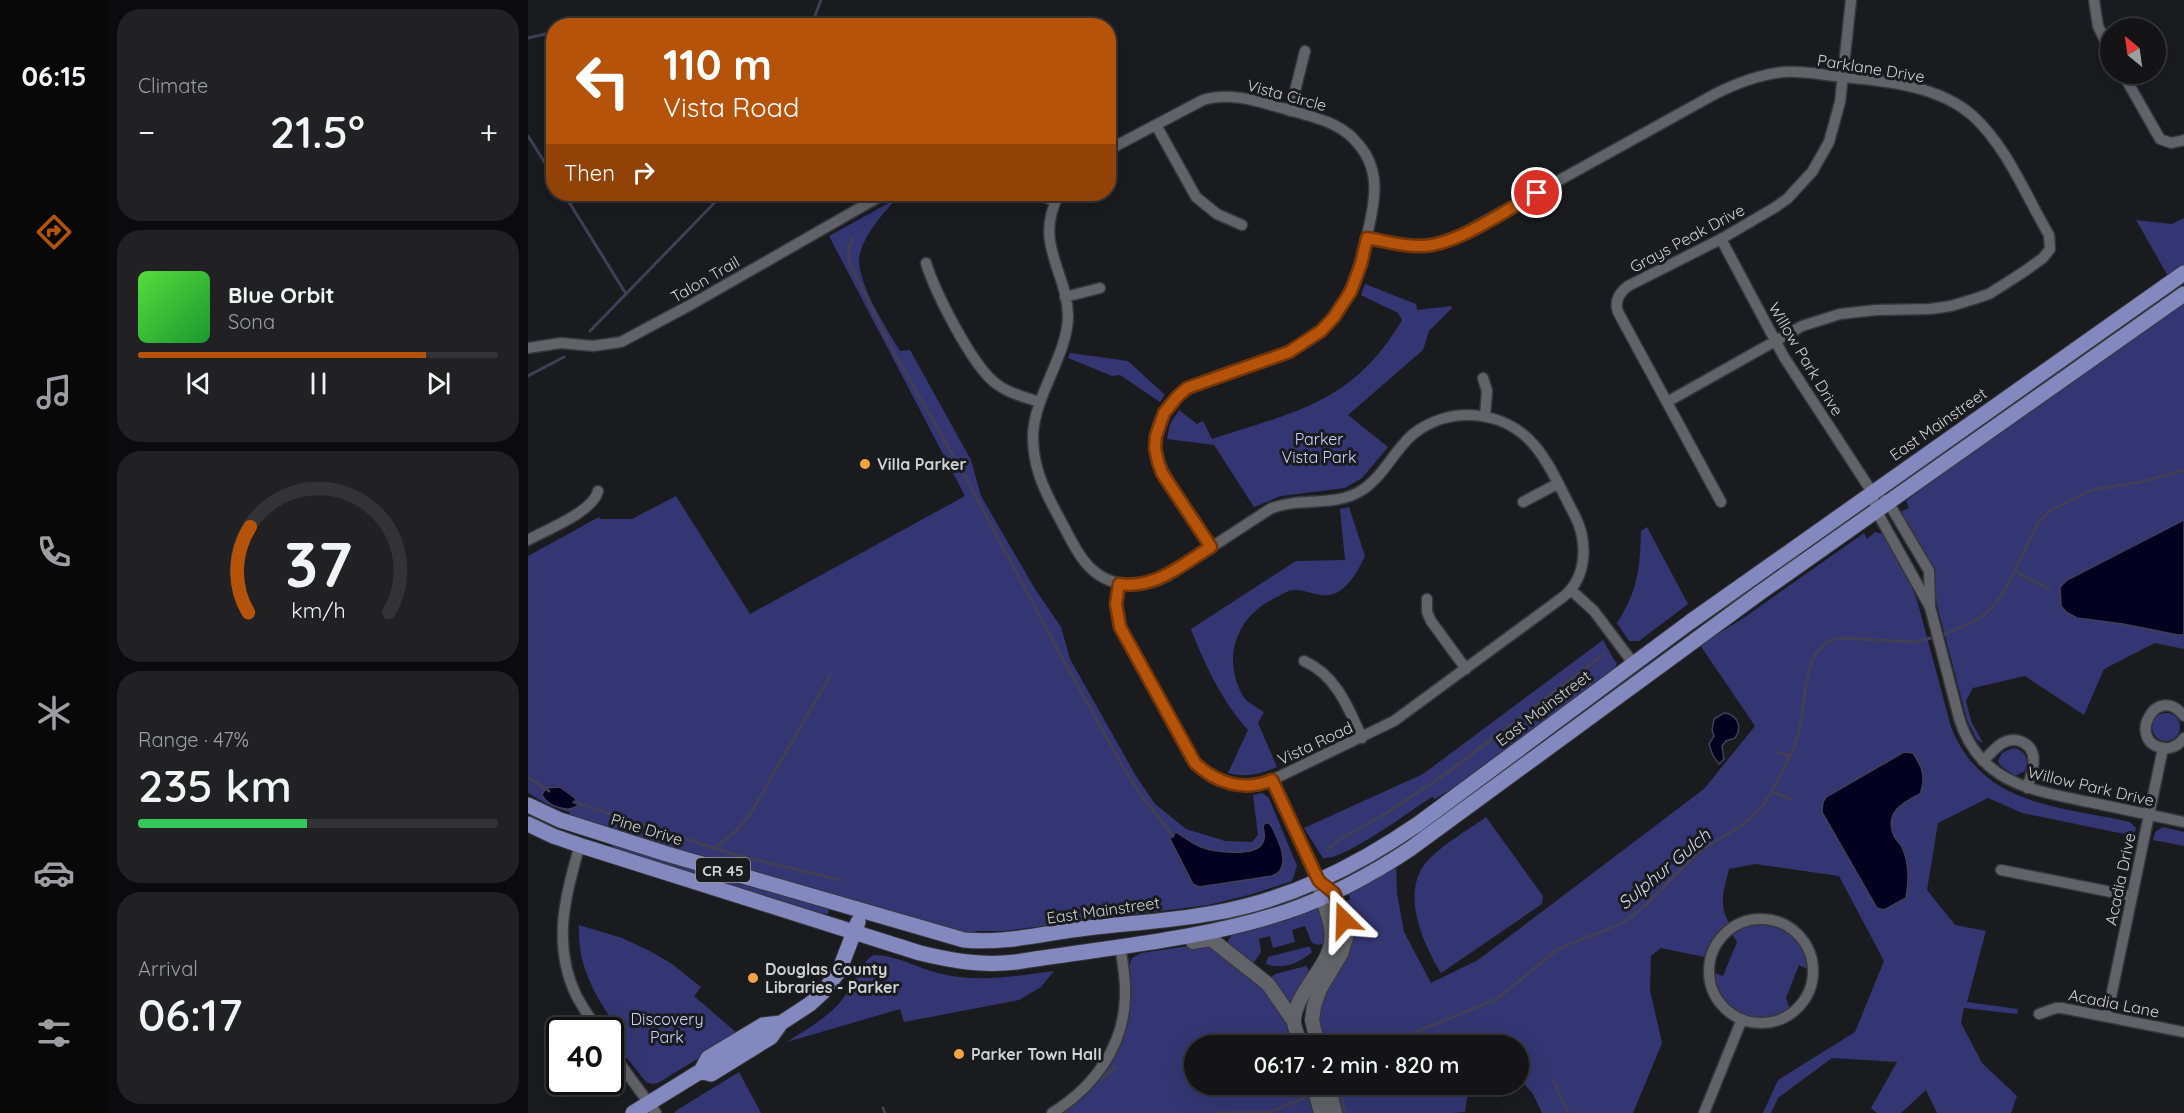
<!DOCTYPE html>
<meta charset="utf-8">
<style>
body{margin:0;font-family:Quicksand,sans-serif;background:#212124;color:#f1f3f6;height:100vh;display:flex;flex-direction:column;font-size:22px;white-space:nowrap}
*{box-sizing:border-box;margin:0}
p{font-size:20px;color:#9d9ea1}
.icon{flex:none;width:33px;height:33px;fill:none;stroke:currentColor;stroke-width:2;stroke-linecap:round;stroke-linejoin:round}
.map{position:relative;flex:1;overflow:hidden}
.panel{display:flex;flex-direction:column;gap:9px;padding:9px;background:#0b0b0d;width:420px}
.panel>*{flex:none}
.guide{position:absolute;left:18px;top:18px;width:570px;height:183px;border-radius:24px;box-shadow:0 6px 24px #0002,0 0 0 2px #333336;background:#b45309;color:#fff;overflow:hidden}
.needle{width:39px;rotate:331deg}
.buttons{position:absolute;left:1572px;top:18px;display:grid;gap:12px}
.buttons a{display:grid;place-items:center;width:66px;height:66px;border-radius:50%;background:#141417;box-shadow:0 6px 24px #0002,0 0 0 2px #333336;font-size:30px}
.speed{position:absolute;left:18px;top:1017px;display:flex;gap:12px;font-size:30px;font-weight:700;text-align:center}
.speed>*{display:grid;place-content:center;width:78px;height:78px;border-radius:50%;background:#141417;box-shadow:0 6px 24px #0002,0 0 0 2px #333336;line-height:1}
.speed .limit{border:3px solid #111;border-radius:9px;background:#fff;color:#111}
.pin{position:absolute;display:grid;place-items:center;width:51px;height:51px;color:#fff;margin:-26px;border:3px solid #fff;border-radius:50%;box-shadow:0 2px 6px #0007}
.me{position:absolute;width:66px;margin:-33px;rotate:338deg;stroke-linejoin:round;filter:drop-shadow(0 0 4px #0008)}
.turn{display:flex;align-items:center;gap:21px;height:126px;padding:0 18px;font-size:27px}
.turn .icon{width:78px;height:78px;stroke-width:2.5}
.turn b{display:block;font-size:42px;line-height:51px}
.then{display:flex;align-items:center;height:57px;padding:0 18px;background:#0003;gap:12px;font-size:22px}
.big{font-size:45px;font-weight:600;line-height:1.1}
.panel .card{flex:1;display:flex;flex-direction:column;justify-content:center;gap:9px;min-width:0;padding:0 21px;border-radius:24px;background:#212124}
.panel .dial{align-items:center;gap:0}
.dial svg{height:156px;overflow:visible;fill:none;stroke:#333336;stroke-width:7;stroke-linecap:round;text-anchor:middle}
.dial text{fill:#f1f3f6;stroke:none}
.song{display:flex;align-items:center;gap:18px}
.cover{width:72px;height:72px;border-radius:9px;background:linear-gradient(135deg,hsl(110 70% 55%),hsl(130 70% 35%))}
.played{height:6px;border-radius:3px;background:linear-gradient(90deg,#b45309 80%,#333336 80%)}
.keys{display:flex;justify-content:space-around;direction:ltr}
.heat{display:flex;justify-content:space-between;align-items:center;font-size:33px;direction:ltr}
.charge{height:9px;border-radius:4px;background:linear-gradient(90deg,#34c759 47%,#333336 0)}
.trip{position:absolute;left:656px;top:1035px;width:345px;height:60px;border-radius:30px;background:#141417;box-shadow:0 6px 24px #0002,0 0 0 2px #333336;font-weight:600;line-height:60px;text-align:center}
main{display:flex;flex:1;min-height:0}
.dock{display:flex;flex-direction:column;width:108px;justify-content:space-around;align-items:center;background:#080809;color:#9d9ea1}
.dock .icon{width:42px;height:42px}
.dock .current{color:#b45309}
.dock b{font-size:27px;color:#f1f3f6}
.map>svg:first-child{display:block}
.green{fill:#343673}
.water{fill:#04001f;stroke:#423f55;stroke-width:1.5}
.lines{fill:none;stroke-linecap:round;stroke-linejoin:round}
.stream{stroke:#423f55;stroke-width:3}
.street-casing{stroke:#36373a;stroke-width:13}
.secondary-casing{stroke:#36373a;stroke-width:16}
.primary-casing{stroke:#36373a;stroke-width:17}
.street{stroke:#626368;stroke-width:10}
.secondary{stroke:#626368;stroke-width:14}
.primary{stroke:#8389be;stroke-width:15}
.route-casing{stroke:#753606;stroke-width:15}
.route{stroke:#b45309;stroke-width:10}
.poi-dot{fill:#f3a442;stroke:#1a1b1f;stroke-width:2}
.labels{text-anchor:middle;dominant-baseline:central;stroke-width:6;stroke-linejoin:round;paint-order:stroke}
.shield{fill:#1a1b1f;stroke:#9a9a9e;stroke-width:1.5}
.shield-label{font-size:15px;font-weight:bold;fill:#d1d1d4}
.street-label{font-size:16px;fill:#d1d1d4;stroke:#1a1b1f}
.park-label{font-size:16px;fill:#ccd2fd;stroke:#1a1b1f}
.poi-label{font-size:16px;font-weight:bold;fill:#d1d1d4;stroke:#1a1b1f;text-anchor:start}
.water-label{font-size:18px;font-style:italic;fill:#d5d8ee;stroke:#1a1b1f}
</style>
<main>
<nav class="dock">
<b>06:15</b>
<svg class="icon current" aria-label="directions" viewBox="0 0 24 24"><path d="M12 3l9 9-9 9-9-9zM9 14v-3h6M13 9l2 2-2 2"/></svg>
<svg class="icon" aria-label="music" viewBox="0 0 24 24"><path d="M9 18V5l10-2v13"/><circle cx="6" cy="18" r="3"/><circle cx="16" cy="16" r="3"/></svg>
<svg class="icon" aria-label="phone" viewBox="0 0 24 24"><path d="M5 4h4l2 5-3 2q2 4 5 5l2-3 5 2v4C11 20 4 13 5 4z"/></svg>
<svg class="icon" aria-label="climate" viewBox="0 0 24 24"><path d="M12 3v18M4 7l16 10M4 17L20 7"/></svg>
<svg class="icon" aria-label="car" viewBox="0 0 24 24"><path d="M5 17H2v-5l4-1 3-4h7l3 4 3 1v5h-3M9 17h6M6 11h13"/><circle cx="7" cy="17" r="2"/><circle cx="17" cy="17" r="2"/></svg>
<svg class="icon" aria-label="filters" viewBox="0 0 24 24"><path d="M4 7h16M4 17h16"/><circle cx="9" cy="7" r="2"/><circle cx="15" cy="17" r="2"/></svg>
</nav>
<section class="panel">
<div class="card"><p>Climate</p>
<div class="heat"><a>−</a><b class="big">21.5°</b><a>+</a></div>
</div>
<div class="card">
<div class="song"><i class="cover"></i><div><b>Blue Orbit</b><p>Sona</p></div></div>
<div class="played"></div>
<div class="keys"><svg class="icon" aria-label="previous" viewBox="0 0 24 24"><path d="M18 5L8 12l10 7zM5 5v14"/></svg><svg class="icon" aria-label="pause" viewBox="0 0 24 24"><path d="M8 5v14M16 5v14"/></svg><svg class="icon" aria-label="next" viewBox="0 0 24 24"><path d="M6 5l10 7-10 7zM19 5v14"/></svg></div>
</div>
<div class="card dial"><svg viewBox="0 0 100 80">
<path d="M14 69A42 42 0 1 1 86 69"/>
<path d="M14 69A42 42 0 0 1 15 25" stroke="#b45309"/>
<text x="50" y="56" font-size="32" font-weight="700">37</text>
<text x="50" y="72" font-size="11">km/h</text>
</svg></div>
<div class="card"><p>Range · 47%</p><b class="big">235 km</b><div class="charge"></div></div>
<div class="card"><p>Arrival</p><b class="big">06:17</b></div>
</section>
<div class="map">
<svg width="1656" height="1113" viewBox="0 0 1656 1113">
<rect width="100%" height="100%" fill="#1a1b1f"/>
<path class="green" d="M 368,199 C 354,215 338,232 332,253 C 325,278 359,329 372,351 L 382,350 L 443,460 L 453,496 L 507,589 L 533,627 L 542,659 L 608,776 L 627,804 L 658,829 L 697,841 L 724,842 L 730,835 L 725,795 L 734,793 L 741,798 L 769,866 L 764,881 L 721,895 L 680,905 L 477,931 L 448,931 L 445,935 L 437,934 L 41,817 L 41,812 L 19,804 L 0,793 L 0,556 L 71,517 L 72,519 L 104,519 L 148,496 L 222,614 L 437,496 L 301,236 Z
M 1656,218 L 1656,265 L 1640,276 L 1608,220 L 1644,224 Z
M 837,284 L 888,304 L 889,310 L 923,306 L 924,308 L 901,331 L 895,350 L 820,415 L 860,447 L 834,478 L 817,488 L 753,496 L 726,507 L 686,445 L 639,439 L 642,424 L 651,410 L 669,424 L 675,421 L 684,439 C 769,411 825,403 874,320 L 870,313 L 833,295 Z
M 1656,301 L 1656,649 L 1627,643 L 1576,669 L 1556,715 L 1497,676 L 1445,688 L 1438,701 L 1443,721 L 1455,743 L 1449,740 L 1439,720 L 1409,605 L 1405,571 L 1372,512 L 1381,508 L 1378,501 L 1404,481 L 1404,478 Z
M 542,353 L 600,361 L 637,395 L 632,402 L 592,375 L 584,376 L 540,358 Z
M 821,507 L 837,556 C 831,569 823,584 810,592 C 795,601 780,589 765,590 C 760,590 753,595 749,597 C 709,615 693,657 715,696 C 718,702 730,708 736,712 L 730,723 L 749,767 C 733,774 718,778 700,773 L 720,730 C 696,704 675,662 663,629 L 768,561 L 817,560 L 812,509 Z
M 1119,527 L 1160,604 L 1111,641 L 1101,641 L 1089,623 C 1110,590 1112,569 1113,531 Z
M 1347,532 L 1355,534 L 1382,583 L 1389,600 L 1423,727 C 1455,806 1529,806 1602,822 L 1608,828 L 1606,836 L 1494,813 L 1460,798 L 1410,823 L 1399,890 L 1427,925 L 1458,931 L 1439,1002 L 1490,1009 L 1489,1014 L 1436,1008 L 1433,1023 L 1454,1063 L 1489,1096 L 1483,1113 L 1409,1113 L 1398,1090 L 1373,1113 L 1349,1113 L 1343,1108 L 1369,1062 L 1304,1058 L 1250,1098 L 1243,1113 L 1235,1113 L 1250,1080 L 1327,1032 L 1356,961 L 1311,876 L 1227,864 L 1201,869 C 1196,890 1190,903 1201,923 L 1185,939 L 1176,957 L 1133,948 L 1123,956 L 1122,990 L 1134,1043 L 1105,1113 L 1014,1113 L 1005,1094 L 990,1077 L 990,1046 L 793,1046 L 789,1022 L 796,993 L 817,962 L 822,946 L 817,901 L 823,900 L 820,894 L 868,865 L 869,893 L 876,932 L 903,983 L 950,960 L 1176,789 L 1227,726 L 1172,645 L 1214,619 L 1336,533 L 1339,539 Z
M 1075,640 C 1079,646 1085,660 1089,663 L 1086,670 L 928,786 L 907,799 L 904,797 C 883,810 816,861 795,858 L 793,855 L 776,828 L 895,774 Z
M1624 727a14 14 0 1 1 28 0a14 14 0 1 1-28 0Z
M 1485,748 C 1498,750 1501,759 1497,771 L 1487,776 L 1472,765 L 1470,761 L 1474,753 Z
M 958,817 L 1015,896 L 1014,904 L 913,973 C 894,942 871,890 901,859 C 917,843 940,830 958,817 Z
M 1635,827 L 1656,832 L 1656,846 L 1625,840 L 1627,832 Z
M 84,845 L 292,904 L 301,910 L 300,914 L 288,913 L 83,849 Z
M 787,908 C 802,915 798,929 797,943 L 790,945 L 784,943 L 777,926 L 764,930 L 767,942 L 745,948 L 742,936 L 731,939 L 733,952 L 725,964 L 701,948 L 700,941 L 705,933 Z
M 1229,923 C 1254,924 1279,938 1282,967 L 1280,969 L 1271,965 L 1258,998 L 1262,1009 C 1232,1034 1193,1011 1184,978 L 1186,973 L 1195,976 L 1209,942 L 1203,933 L 1212,928 Z
M 51,925 L 94,938 L 122,951 L 144,964 L 173,987 L 166,996 L 210,1034 L 130,1083 L 124,1084 L 118,1082 L 90,1047 L 95,1035 C 70,1001 49,969 51,925 Z
M 675,944 L 681,945 L 725,976 L 752,1005 L 769,1045 L 666,1046 L 666,1084 L 780,1085 L 787,1113 L 534,1113 C 575,1086 598,1047 601,998 C 602,985 598,969 604,958 L 613,953 Z
M 779,947 L 782,947 L 784,952 C 772,963 754,970 738,964 L 740,957 Z
M 346,955 C 368,955 392,969 414,974 C 451,983 488,976 526,971 L 513,987 L 491,1000 L 376,1022 L 372,1009 L 259,1042 C 278,1030 299,1018 313,1001 C 326,987 329,964 346,955 Z
M 778,966 L 783,973 L 762,1006 L 742,980 L 743,977 L 747,974 Z
M 211,1072 L 233,1113 L 146,1113 L 149,1110 Z
M 804,1085 L 948,1085 L 940,1091 L 937,1112 L 925,1113 L 811,1113 Z"/>
<path class="water" d="M 1656,520 L 1656,635 L 1650,635 L 1595,624 L 1549,618 L 1538,612 L 1533,606 L 1532,587 L 1539,580 Z
M 1196,713 C 1209,714 1215,727 1207,738 L 1198,741 L 1194,746 L 1196,759 L 1191,764 L 1185,756 L 1181,744 L 1186,736 L 1184,730 L 1186,719 Z
M 1376,752 L 1385,753 C 1395,768 1398,777 1392,794 C 1374,803 1356,813 1366,836 C 1368,840 1372,843 1374,847 C 1381,862 1381,882 1378,898 L 1356,910 L 1349,908 L 1294,812 L 1295,802 L 1298,797 Z
M 32,787 L 47,798 L 50,805 C 40,814 20,806 14,795 L 18,788 Z
M 737,823 L 741,823 L 744,827 C 751,841 765,869 744,876 L 671,887 L 665,884 L 642,839 L 648,832 C 656,837 665,844 673,847 C 686,852 725,857 734,844 C 738,838 736,832 735,826 Z"/>
<g class="lines">
<path class="stream" d="M 283,26 L 293,0
M 0,38 L 26,32
M 0,136 L 26,177
M 36,194 L 98,294
M 325,238 L 321,248 L 321,263 L 368,356 L 434,471 L 537,663 L 595,767 L 613,795 L 645,836
M 62,331 L 195,194
M 0,376 L 36,357
M 1486,571 L 1521,589
M 1250,752 L 1261,756
M 0,777 L 21,791
M 1243,792 L 1264,799
M 46,802 L 204,854 L 312,880
M 187,848 L 209,830 L 221,816 L 302,676
M 799,850 L 809,841 L 852,817 L 915,776 L 1076,654
M 866,1046 L 888,1032 L 969,999 L 1026,952 C 1048,938 1075,934 1097,921 C 1124,904 1148,870 1174,850 C 1204,828 1221,829 1243,793 C 1253,775 1264,755 1270,735 C 1280,704 1271,645 1311,638 L 1387,642 L 1415,635 L 1442,623 L 1456,615 L 1468,603 L 1478,588 L 1510,523 L 1523,510 L 1563,490 L 1613,482 L 1656,470
M 573,1079 L 588,1067
M 1026,1081 L 1040,1113
M 810,1084 L 817,1113
M 355,1108 L 357,1113
M 688,1113 L 743,1112 L 784,1094"/>
<g class="street-casing">
<path id="street" d="M 1566,0 L 1570,26 L 1582,51
M 1595,74 L 1632,139 L 1643,143 L 1656,140
M 762,111 L 777,51
M 628,125 L 668,197 L 689,214 L 714,225
M 580,150 L 675,100 C 704,90 740,105 768,112 C 792,119 815,124 831,145 C 853,171 847,201 840,231 C 831,275 817,316 778,342 C 737,369 653,372 633,418 C 619,451 636,475 653,501 C 663,517 673,532 683,547
M 531,194 C 505,244 539,270 540,316 C 540,353 507,395 505,434 C 504,468 518,494 534,523 C 541,536 547,550 557,562 C 577,587 611,591 639,576 L 742,509 C 770,497 804,507 831,492 C 854,479 865,452 884,435 C 921,405 976,409 1007,446 C 1023,465 1034,492 1046,514 C 1060,540 1060,577 1035,597 L 866,721 L 744,780 C 715,792 685,783 664,760 L 592,627 L 588,604 L 591,584
M 513,196 L 527,201
M 839,238 C 869,244 895,250 925,239 L 1187,94 C 1209,83 1232,74 1257,72 C 1273,71 1290,74 1307,76 C 1353,81 1409,84 1445,116 C 1479,147 1498,196 1521,235 L 1522,249 L 1515,258 L 1497,271 L 1461,294 L 1446,299 L 1423,306 L 1402,309 L 1348,310 L 1312,314 L 1274,326 L 1139,402
M 1193,239 L 1256,357 L 1344,492 L 1348,510 L 1402,607 L 1431,718 C 1451,783 1503,790 1561,802 C 1593,809 1624,815 1656,822
M 398,263 C 407,292 443,363 466,382 C 479,393 496,397 512,402
M 537,297 L 572,288
M 0,348 L 33,343 L 65,346 L 93,342 L 164,304 L 356,194
M 955,378 L 959,391 L 957,416
M 1357,500 L 1360,502 L 1401,571 L 1402,606
M 995,502 L 1029,484
M 1193,502 L 1090,312 C 1086,301 1091,293 1100,286 L 1193,239 L 1246,208 L 1259,199 L 1284,172 L 1301,142 L 1312,102 L 1323,0
M 0,540 C 18,530 65,512 70,491
M 1043,590 L 1066,611 L 1105,663
M 899,599 L 899,612 L 903,621 L 938,669
M 776,661 C 808,675 820,707 834,738
M 1656,716 C 1628,681 1597,743 1636,748 C 1644,749 1651,745 1656,738
M 1455,761 C 1461,755 1467,748 1473,744 C 1479,740 1486,739 1492,741 C 1514,749 1504,773 1499,788
M 744,780 L 791,881
M 52,845 C 37,895 24,945 48,995 C 54,1007 63,1019 70,1030
M 1473,870 L 1603,896
M1181 971a52 52 0 1 1 104 0a52 52 0 1 1-104 0Z
M 1511,1014 L 1528,1008 L 1534,1008 L 1656,1032
M 1579,1016 L 1635,748
M 82,1050 L 128,1113
M 524,1113 C 565,1088 596,1047 597,997 C 598,980 595,963 592,946
M 1176,1113 L 1214,1019"/>
</g>
<g class="secondary-casing">
<path id="secondary" d="M 665,942 L 681,939 L 687,942 L 740,984 L 765,1020
M 773,1046 C 771,1038 765,1026 766,1019 C 769,991 799,968 803,943 C 806,923 796,908 792,889
M 790,1046 L 784,1020 L 786,1006 L 792,989 L 813,954 L 818,938 L 816,919 L 806,893 L 791,881
M 785,1084 L 793,1113
M 800,1084 L 807,1113"/>
</g>
<g class="primary-casing">
<path id="primary" d="M 0,805 L 32,820 L 139,854 L 436,940 C 478,944 517,933 559,928 C 601,923 644,921 686,913 C 761,900 827,867 890,824 L 1162,622 L 1656,273
M 0,824 L 25,836 L 57,847 L 392,953 C 425,961 454,966 488,962 C 576,948 672,940 757,912 C 802,897 843,875 882,849 L 1233,592 L 1656,294
M 173,1071 L 183,1074 L 243,1037 L 253,1023 L 282,1004 L 295,992 L 311,971 L 330,922
M 105,1113 L 173,1071 L 180,1058 L 235,1025 L 253,1023"/>
</g>
<use href="#street" class="street"/>
<use href="#secondary" class="secondary"/>
<use href="#primary" class="primary"/>
</g>
<g class="lines">
<g class="route-casing">
<path id="route" d="M 816,920 L 806,893 L 791,881 L 786,871 L 744,780 C 716,792 688,783 667,763 L 592,627 L 588,604 L 591,584 C 628,589 653,565 683,547 L 634,473 L 630,462 L 627,448 L 628,436 L 636,413 L 649,397 L 659,388 L 761,352 L 793,331 L 806,317 L 823,291 L 833,264 L 839,238 C 857,241 876,247 894,246 C 929,245 978,210 1009,193"/>
</g>
<use href="#route" class="route"/>
</g>
<g class="poi-dot">
<circle cx="337" cy="464" r="6"/>
<circle cx="225" cy="978" r="6"/>
<circle cx="431" cy="1054" r="6"/>
</g>
<g class="labels">
<rect class="shield" x="168" y="858" width="54" height="24" rx="4.5"/>
<g class="shield-label">
<text x="195" y="870">CR 45</text>
</g>
<g class="street-label">
<text transform="translate(1343 68) rotate(9)">Parklane Drive</text>
<text transform="translate(759 95) rotate(15)">Vista Circle</text>
<text transform="translate(1159 238) rotate(-28)">Grays Peak Drive</text>
<text transform="translate(177 279) rotate(-30)">Talon Trail</text>
<text transform="translate(1278 359) rotate(59)">Willow Park Drive</text>
<text transform="translate(1410 424) rotate(-35)">East Mainstreet</text>
<text transform="translate(1015 708) rotate(-37)">East Mainstreet</text>
<text transform="translate(787 743) rotate(-25)">Vista Road</text>
<text transform="translate(1563 786) rotate(13)">Willow Park Drive</text>
<text transform="translate(119 829) rotate(17)">Pine Drive</text>
<text transform="translate(1592 879) rotate(-78)">Acadia Drive</text>
<text transform="translate(575 910) rotate(-8)">East Mainstreet</text>
<text transform="translate(1586 1003) rotate(11)">Acadia Lane</text>
</g>
<g class="park-label">
<text x="791" y="439">Parker<tspan x="791" dy="18">Vista Park</tspan></text>
<text x="139" y="1019">Discovery<tspan x="139" dy="18">Park</tspan></text>
</g>
<g class="poi-label">
<text x="349" y="464">Villa Parker</text>
<text x="237" y="969">Douglas County<tspan x="237" dy="18">Libraries - Parker</tspan></text>
<text x="443" y="1054">Parker Town Hall</text>
</g>
<g class="water-label">
<text transform="translate(1136 869) rotate(-40)">Sulphur Gulch</text>
</g>
</g>
</svg>
<div class="buttons">
<a><svg class="needle" viewBox="-14 -14 28 28"><path d="M0-13l5 13h-10z" fill="#e53935"/><path d="M0 13l5-13h-10z" fill="#9d9ea1"/></svg></a>
</div>
<div class="speed"><div class="limit">40</div></div>
<div class="pin" style="left:1009px;top:193px;background:#d93025"><svg class="icon" aria-label="arrive" viewBox="0 0 24 24"><path d="M6 21V4h12l-3 4 3 4H6"/></svg></div>
<svg class="me" style="left:816px;top:920px" viewBox="-20 -20 40 40"><path d="M0-17L14 15 0 8-14 15z" fill="#b45309" stroke="#fff" stroke-width="4"/></svg>
<div class="trip">06:17 · 2 min · 820 m</div>
<div class="guide">
<div class="turn"><svg class="icon" aria-label="left" viewBox="0 0 24 24"><path d="M17 20v-9H6M10 6l-5 5 5 5"/></svg><div><b>110 m</b>Vista Road</div></div>
<div class="then">Then<svg class="icon" aria-label="right" viewBox="0 0 24 24"><path d="M7 20v-9h11M14 6l5 5-5 5"/></svg></div>
</div>
</div>
</main>
